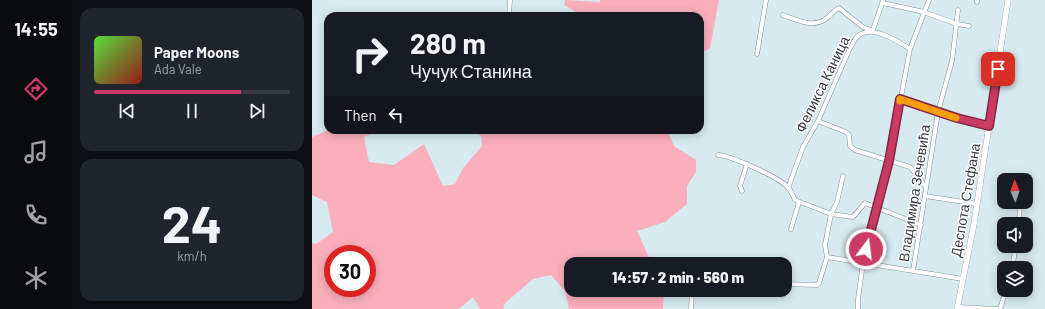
<!DOCTYPE html>
<meta charset="utf-8">
<style>
body{margin:0;font-family:Barlow,sans-serif;background:#20242c;color:#f1f3f6;height:100vh;display:flex;flex-direction:column;font-size:15px;white-space:nowrap}
*{box-sizing:border-box;margin:0}
p{font-size:13px;color:#9ea1a6}
.icon{flex:none;width:22px;height:22px;fill:none;stroke:currentColor;stroke-width:2;stroke-linecap:round;stroke-linejoin:round}
.map{position:relative;flex:1;overflow:hidden}
.drawer{display:flex;flex-direction:column;gap:8px;padding:8px;background:#0d0f14;width:240px}
.drawer>*{flex:none}
.hud{position:absolute;left:12px;top:12px;width:380px;height:122px;border-radius:12px;box-shadow:0 2px 10px #0003;background:#171b24;color:#f1f3f6;overflow:hidden}
.needle{width:26px;rotate:358deg}
.fabs{position:absolute;left:685px;top:173px;display:grid;gap:8px}
.fabs a{display:grid;place-items:center;width:36px;height:36px;border-radius:8px;background:#171b24;box-shadow:0 2px 10px #0003;font-size:20px}
.speed{position:absolute;left:12px;top:245px;display:flex;gap:8px;font-size:20px;font-weight:700;text-align:center}
.speed>*{display:grid;place-content:center;width:52px;height:52px;border-radius:50%;background:#171b24;box-shadow:0 2px 10px #0003;line-height:1}
.speed .limit{border:6px solid #d22;background:#fff;color:#111}
.pin{position:absolute;display:grid;place-items:center;width:34px;height:34px;color:#fff;margin:-17px;border-radius:8px;box-shadow:0 2px 6px #0006}
.me{position:absolute;width:44px;margin:-22px;rotate:15deg;stroke-linejoin:round;filter:drop-shadow(0 0 3px #0008)}
.turn{display:flex;align-items:center;gap:14px;height:84px;padding:0 20px;font-size:18px}
.turn .icon{width:52px;height:52px;stroke-width:2.5}
.turn b{display:block;font-size:28px;line-height:34px}
.then{display:flex;align-items:center;height:38px;padding:0 20px;background:#0003;gap:8px;font-size:15px}
.drawer .tile{flex:1;display:flex;flex-direction:column;justify-content:center;gap:6px;min-width:0;padding:0 14px;border-radius:12px;background:#20242c}
.drawer .dial{align-items:center;gap:0}
.dial b{font-size:52px;line-height:1}
.song{display:flex;align-items:center;gap:12px}
.cover{width:48px;height:48px;border-radius:6px;background:linear-gradient(135deg,hsl(110 70% 55%),hsl(0 70% 35%))}
.played{height:4px;border-radius:2px;background:linear-gradient(90deg,#c93a64 75%,#363941 75%)}
.keys{display:flex;justify-content:space-around;direction:ltr}
.trip{position:absolute;left:252px;top:257px;width:228px;height:40px;border-radius:12px;background:#171b24;box-shadow:0 2px 10px #0003;font-weight:800;line-height:40px;text-align:center}
main{display:flex;flex:1;min-height:0}
.tab-bar{display:flex;flex-direction:column;width:72px;justify-content:space-around;align-items:center;background:#090b0e;color:#9ea1a6}
.tab-bar .icon{width:28px;height:28px}
.tab-bar .active{color:#c93a64}
.tab-bar b{font-size:18px;color:#f1f3f6}
.map>svg:first-child{display:block}
.green{fill:#fbaebc;fill-rule:evenodd}
.lines{fill:none;stroke-linecap:round;stroke-linejoin:round}
.minor-casing{stroke:#819398;stroke-width:5}
.secondary-casing{stroke:#819398;stroke-width:6}
.minor{stroke:#fff;stroke-width:4}
.secondary{stroke:#fff;stroke-width:5.5}
.route-casing{stroke:#832641;stroke-width:10}
.route{stroke:#c93a64;stroke-width:7}
.slow{stroke:#f59e0b;stroke-width:7}
.labels{text-anchor:middle;dominant-baseline:central;stroke-width:3;stroke-linejoin:round;paint-order:stroke}
.street-label{font-size:14px;fill:#353d3f;stroke:#fff}
</style>
<main>
<nav class="tab-bar">
<b>14:55</b>
<svg class="icon active" aria-label="directions" viewBox="0 0 24 24"><path d="M12 3l9 9-9 9-9-9zM9 14v-3h6M13 9l2 2-2 2"/></svg>
<svg class="icon" aria-label="music" viewBox="0 0 24 24"><path d="M9 18V5l10-2v13"/><circle cx="6" cy="18" r="3"/><circle cx="16" cy="16" r="3"/></svg>
<svg class="icon" aria-label="phone" viewBox="0 0 24 24"><path d="M5 4h4l2 5-3 2q2 4 5 5l2-3 5 2v4C11 20 4 13 5 4z"/></svg>
<svg class="icon" aria-label="climate" viewBox="0 0 24 24"><path d="M12 3v18M4 7l16 10M4 17L20 7"/></svg>
</nav>
<section class="drawer">
<div class="tile">
<div class="song"><i class="cover"></i><div><b>Paper Moons</b><p>Ada Vale</p></div></div>
<div class="played"></div>
<div class="keys"><svg class="icon" aria-label="previous" viewBox="0 0 24 24"><path d="M18 5L8 12l10 7zM5 5v14"/></svg><svg class="icon" aria-label="pause" viewBox="0 0 24 24"><path d="M8 5v14M16 5v14"/></svg><svg class="icon" aria-label="next" viewBox="0 0 24 24"><path d="M6 5l10 7-10 7zM19 5v14"/></svg></div>
</div>
<div class="tile dial"><b>24</b><p>km/h</p></div>
</section>
<div class="map">
<svg width="733" height="309" viewBox="0 0 733 309">
<rect width="100%" height="100%" fill="#d6eaf0"/>
<path class="green" d="M 253,0 L 288,2 L 288,0 L 407,0 L 398,48 L 388,54 L 388,16 L 262,16 L 263,11 L 252,5 Z
M 16,130 L 67,130 L 52,137 L 57,162 L 82,165 L 112,144 L 131,186 L 143,184 L 151,168 L 170,146 L 169,136 L 161,130 L 355,130 L 362,146 L 384,160 L 384,172 L 375,186 L 375,204 L 353,222 L 325,231 L 340,264 L 259,264 L 259,290 L 352,290 L 351,309 L 257,309 L 253,291 L 239,275 L 221,279 L 193,303 L 191,309 L 168,309 L 161,297 L 147,309 L 0,309 L 0,243 L 4,244 L 21,232 L 15,202 L 0,195 L 0,137 ZM 21,254 L 55,254 L 55,288 L 21,288 Z"/>
<g class="lines">
<g class="minor-casing">
<path id="minor" d="M 665,2 L 665,0
M 571,3 L 612,12 L 645,24 L 657,26
M 471,15 C 485,20 502,29 515,18 C 519,15 522,10 527,8 L 551,27 L 561,31
M 197,16 L 198,0
M 560,32 L 571,1
M 445,54 L 454,0
M 588,99 L 645,118 L 677,126
M 506,121 L 534,132 L 537,135 L 538,146 L 543,150 L 598,167 L 614,187
M 406,155 C 420,156 466,177 476,187 C 479,191 481,196 483,200 L 519,214 L 541,217 L 553,203 L 609,225
M 476,188 L 491,147 L 506,121 L 538,48 C 540,45 542,40 545,37 C 559,23 585,41 598,49
M 430,191 L 428,186 L 435,164
M 613,196 L 665,204
M 707,224 L 708,202
M 479,229 L 487,202
M 515,257 L 651,279
M 700,268 L 704,246
M 601,271 L 626,112 L 640,61 L 646,10
M 473,284 L 505,285 L 507,283 L 515,257 L 513,245 L 519,214 L 525,202 L 531,176
M 645,307 L 685,309
M 379,309 L 380,290
M 546,309 L 546,299 L 551,263 L 577,161 L 598,49 L 617,0
M 688,309 L 694,290"/>
</g>
<g class="secondary-casing">
<path id="secondary" d="M 645,309 L 662,224 L 696,0"/>
</g>
<use href="#minor" class="minor"/>
<use href="#secondary" class="secondary"/>
</g>
<g class="lines">
<g class="route-casing">
<path id="route" d="M 554,249 L 577,161 L 588,99 L 645,118 L 677,126 L 686,69"/>
</g>
<use href="#route" class="route"/>
<path class="slow" d="M 588,101 L 588,99 L 644,118"/>
</g>
<g class="labels">
<g class="street-label">
<text transform="translate(510 84) rotate(-64)">Феликса Каница</text>
<text transform="translate(602 193) rotate(-81)">Владимира Зечевића</text>
<text transform="translate(653 200) rotate(-80)">Деспота Стефана</text>
</g>
</g>
</svg>
<div class="fabs">
<a><svg class="needle" viewBox="-14 -14 28 28"><path d="M0-13l5 13h-10z" fill="#e53935"/><path d="M0 13l5-13h-10z" fill="#9ea1a6"/></svg></a>
<a><svg class="icon" aria-label="sound" viewBox="0 0 24 24"><path d="M4 9h4l5-4v14l-5-4H4zM17 9q2 3 0 6"/></svg></a>
<a><svg class="icon" aria-label="layers" viewBox="0 0 24 24"><path d="M12 4l9 5-9 5-9-5zM3 14l9 5 9-5"/></svg></a>
</div>
<div class="speed"><div class="limit">30</div></div>
<div class="pin" style="left:686px;top:69px;background:#d93025"><svg class="icon" aria-label="arrive" viewBox="0 0 24 24"><path d="M6 21V4h12l-3 4 3 4H6"/></svg></div>
<svg class="me" style="left:554px;top:249px" viewBox="-20 -20 40 40"><circle r="17" fill="#c93a64" stroke="#fff" stroke-width="3"/><path d="M0-11L8 9 0 5-8 9z" fill="#fff"/></svg>
<div class="trip">14:57 · 2 min · 560 m</div>
<div class="hud">
<div class="turn"><svg class="icon" aria-label="right" viewBox="0 0 24 24"><path d="M7 20v-9h11M14 6l5 5-5 5"/></svg><div><b>280 m</b>Чучук Станина</div></div>
<div class="then">Then<svg class="icon" aria-label="left" viewBox="0 0 24 24"><path d="M17 20v-9H6M10 6l-5 5 5 5"/></svg></div>
</div>
</div>
</main>
